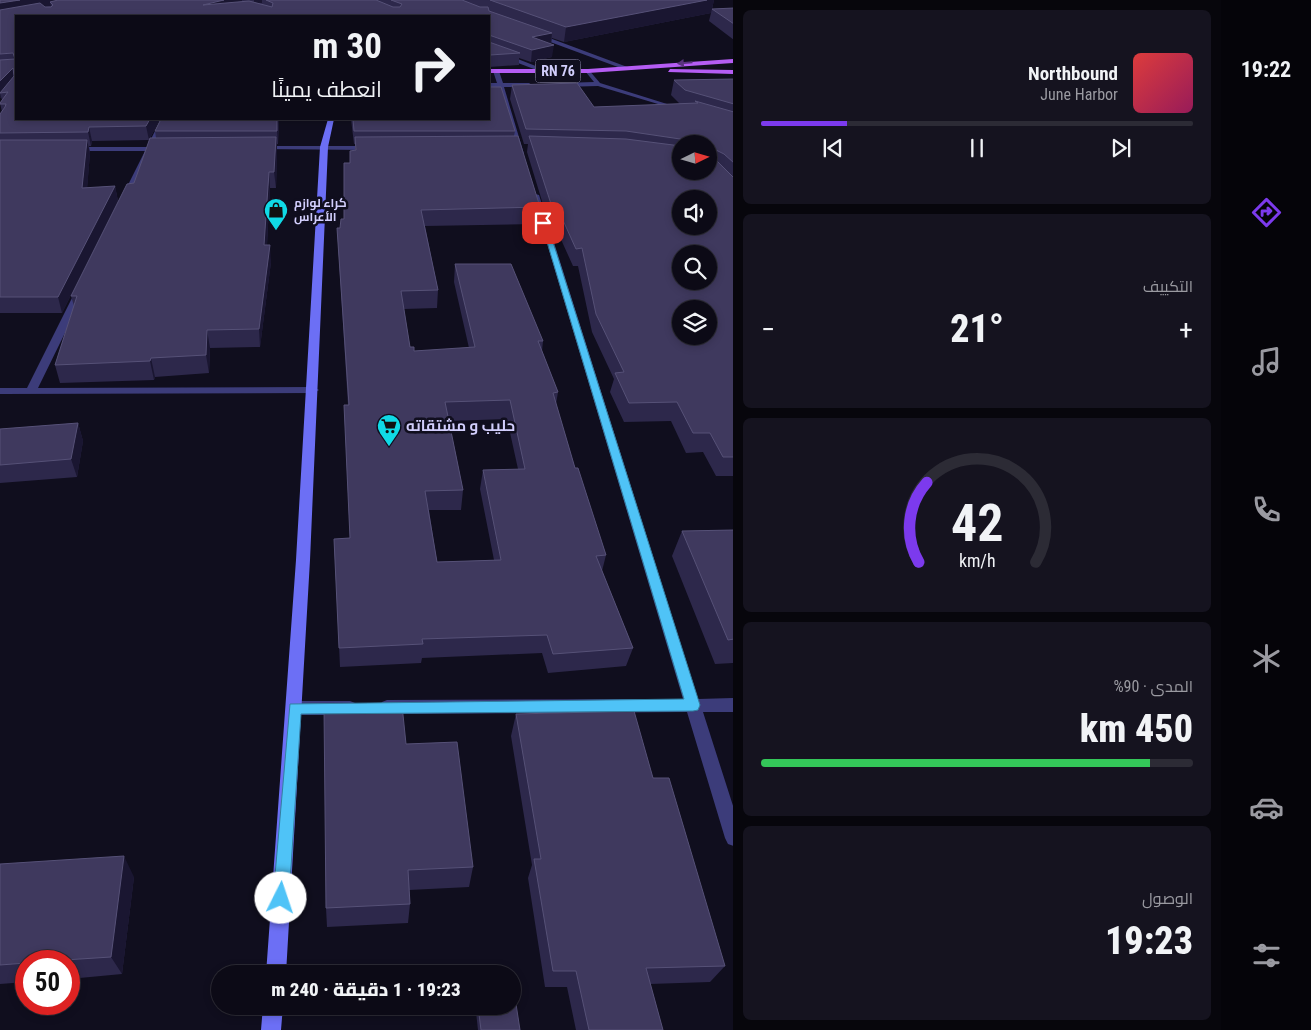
<!DOCTYPE html>
<html lang="ar">
<meta charset="utf-8">
<style>
body{margin:0;font-family:"Roboto Condensed",Cairo,sans-serif;background:#15131f;color:#f1f3f6;direction:rtl;height:100vh;display:flex;flex-direction:column;font-size:19px;white-space:nowrap}
*{box-sizing:border-box;margin:0}
p{font-size:16px;color:#9a9aa1}
.icon{flex:none;width:28px;height:28px;fill:none;stroke:currentColor;stroke-width:2;stroke-linecap:round;stroke-linejoin:round}
.map{position:relative;flex:1;overflow:hidden;direction:ltr}
.drawer{display:flex;flex-direction:column;gap:10px;padding:10px;background:#07060c;width:488px}
.drawer>*{flex:none}
.hud{position:absolute;left:15px;top:15px;width:475px;height:105px;border-radius:0px;box-shadow:0 2px 8px #0003,0 0 0 1px #2c2b35;direction:rtl;background:#0c0a16;color:#f1f3f6;overflow:hidden}
.needle{width:32px;rotate:85deg}
.controls{position:absolute;left:672px;top:135px;display:grid;gap:10px}
.controls a{display:grid;place-items:center;width:45px;height:45px;border-radius:50%;background:#0c0a16;box-shadow:0 2px 8px #0003,0 0 0 1px #2c2b35;font-size:25px}
.speed{position:absolute;left:15px;top:950px;display:flex;gap:10px;font-size:25px;font-weight:700;text-align:center}
.speed>*{display:grid;place-content:center;width:65px;height:65px;border-radius:50%;background:#0c0a16;box-shadow:0 2px 8px #0003,0 0 0 1px #2c2b35;line-height:1}
.speed .limit{border:8px solid #d22;background:#fff;color:#111}
.pin{position:absolute;display:grid;place-items:center;width:42px;height:42px;color:#fff;margin:-21px;border-radius:10px;box-shadow:0 2px 8px #0006}
.me{position:absolute;width:55px;margin:-28px;rotate:4deg;stroke-linejoin:round;filter:drop-shadow(0 0 4px #0008)}
.turn{display:flex;align-items:center;gap:18px;height:105px;padding:0 25px;font-size:22px}
.turn .icon{width:65px;height:65px;stroke-width:2.5}
.turn b{display:block;font-size:35px;line-height:42px}
.big{font-size:38px;font-weight:800;line-height:1.1}
.drawer .card{flex:1;display:flex;flex-direction:column;justify-content:center;gap:8px;min-width:0;padding:0 18px;border-radius:8px;background:#15131f}
.drawer .dial{align-items:center;gap:0}
.dial svg{height:130px;overflow:visible;fill:none;stroke:#2c2b35;stroke-width:7;stroke-linecap:round;text-anchor:middle}
.dial text{fill:#f1f3f6;stroke:none}
.song{display:flex;align-items:center;gap:15px}
.cover{width:60px;height:60px;border-radius:8px;background:linear-gradient(135deg,hsl(0 70% 55%),hsl(330 70% 35%))}
.played{height:5px;border-radius:2px;background:linear-gradient(90deg,#7c3aed 20%,#2c2b35 20%)}
.keys{display:flex;justify-content:space-around;direction:ltr}
.heat{display:flex;justify-content:space-between;align-items:center;font-size:28px;direction:ltr}
.charge{height:8px;border-radius:4px;background:linear-gradient(90deg,#34c759 90%,#2c2b35 0)}
.trip{position:absolute;left:211px;top:965px;width:310px;height:50px;border-radius:25px;background:#0c0a16;box-shadow:0 2px 8px #0003,0 0 0 1px #2c2b35;font-weight:800;line-height:50px;text-align:center;direction:rtl}
main{display:flex;flex:1;min-height:0}
.tab-bar{display:flex;flex-direction:column;width:90px;justify-content:space-around;align-items:center;background:#050409;color:#9a9aa1}
.tab-bar .icon{width:35px;height:35px}
.tab-bar .on{color:#7c3aed}
.tab-bar b{font-size:22px;color:#f1f3f6}
.map>svg:first-child{display:block}
.lines{fill:none;stroke-linecap:round;stroke-linejoin:round}
.street{fill:#3c3c7a;fill-rule:evenodd}
.secondary{fill:#6c6ff5;fill-rule:evenodd}
.primary{fill:#b55df4;fill-rule:evenodd}
.wall{fill:#2d284b;fill-rule:evenodd}
.shaded-wall{fill:#1a1631}
.building{fill:#3f395e;stroke:#565177;fill-rule:evenodd}
.oneway{fill:#5a327e}
.route{fill:#4fc3f7;stroke:#337fa1}
.labels{text-anchor:middle;dominant-baseline:central;stroke-width:5;stroke-linejoin:round;paint-order:stroke}
.far-poi-label{font-size:12px;font-weight:bold;fill:#d2cefc;stroke:#100e1e;text-anchor:start}
.shield{fill:#100e1e;stroke:#9894b9;stroke-width:1}
.shield-label{font-size:14px;font-weight:bold;fill:#d2cefc}
.poi-label{font-size:15px;font-weight:bold;fill:#d2cefc;stroke:#100e1e;text-anchor:start}
</style>
<main>
<nav class="tab-bar">
<b>19:22</b>
<svg class="icon on" aria-label="directions" viewBox="0 0 24 24"><path d="M12 3l9 9-9 9-9-9zM9 14v-3h6M13 9l2 2-2 2"/></svg>
<svg class="icon" aria-label="music" viewBox="0 0 24 24"><path d="M9 18V5l10-2v13"/><circle cx="6" cy="18" r="3"/><circle cx="16" cy="16" r="3"/></svg>
<svg class="icon" aria-label="phone" viewBox="0 0 24 24"><path d="M5 4h4l2 5-3 2q2 4 5 5l2-3 5 2v4C11 20 4 13 5 4z"/></svg>
<svg class="icon" aria-label="climate" viewBox="0 0 24 24"><path d="M12 3v18M4 7l16 10M4 17L20 7"/></svg>
<svg class="icon" aria-label="car" viewBox="0 0 24 24"><path d="M5 17H2v-5l4-1 3-4h7l3 4 3 1v5h-3M9 17h6M6 11h13"/><circle cx="7" cy="17" r="2"/><circle cx="17" cy="17" r="2"/></svg>
<svg class="icon" aria-label="filters" viewBox="0 0 24 24"><path d="M4 7h16M4 17h16"/><circle cx="9" cy="7" r="2"/><circle cx="15" cy="17" r="2"/></svg>
</nav>
<section class="drawer">
<div class="card">
<div class="song"><i class="cover"></i><div><b>Northbound</b><p>June Harbor</p></div></div>
<div class="played"></div>
<div class="keys"><svg class="icon" aria-label="previous" viewBox="0 0 24 24"><path d="M18 5L8 12l10 7zM5 5v14"/></svg><svg class="icon" aria-label="pause" viewBox="0 0 24 24"><path d="M8 5v14M16 5v14"/></svg><svg class="icon" aria-label="next" viewBox="0 0 24 24"><path d="M6 5l10 7-10 7zM19 5v14"/></svg></div>
</div>
<div class="card"><p>التكييف</p>
<div class="heat"><a>−</a><b class="big">21°</b><a>+</a></div>
</div>
<div class="card dial"><svg viewBox="0 0 100 80">
<path d="M14 69A42 42 0 1 1 86 69"/>
<path d="M14 69A42 42 0 0 1 19 20" stroke="#7c3aed"/>
<text x="50" y="56" font-size="32" font-weight="700">42</text>
<text x="50" y="72" font-size="11">km/h</text>
</svg></div>
<div class="card"><p>المدى · 90%</p><b class="big">450 km</b><div class="charge"></div></div>
<div class="card"><p>الوصول</p><b class="big">19:23</b></div>
</section>
<div class="map">
<svg width="734" height="1030" viewBox="0 0 734 1030">
<rect width="100%" height="100%" fill="#100e1e"/>
<g class="lines">
<path class="street" d="M 536,33 L 630,68 L 631,69 L 626,70 L 534,36 Z
M 489,48 L 546,70 L 547,71 L 542,72 L 489,52 Z
M 496,69 L 499,71 L 503,83 L 529,83 L 532,85 L 529,87 L 504,87 L 524,154 L 517,152 L 498,87 L 489,87 L 489,83 L 497,83 L 493,71 Z
M 588,69 L 600,83 L 683,109 L 678,110 L 598,86 L 561,87 L 558,85 L 561,83 L 594,82 L 585,71 Z
M 161,119 L 167,119 L 154,147 L 166,149 L 152,151 L 129,199 L 122,197 L 145,151 L 72,151 L 68,149 L 72,147 L 147,147 Z
M 260,146 L 370,146 L 374,148 L 370,150 L 258,149 L 256,148 Z
M 532,193 L 539,195 L 698,699 L 734,698 L 734,712 L 703,712 L 734,809 L 734,846 L 728,844 L 725,838 L 687,712 L 387,714 L 382,712 L 379,707 L 382,702 L 387,700 L 683,699 Z
M 81,287 L 86,290 L 38,388 L 314,387 L 319,390 L 314,393 L 0,394 L 0,388 L 27,388 L 76,290 Z
M 295,701 L 350,701 L 355,703 L 358,708 L 355,713 L 350,715 L 295,715 L 290,713 L 287,708 L 290,703 Z"/>
<path class="secondary" d="M 328,119 L 334,119 L 328,147 L 310,560 L 286,974 L 266,974 L 296,560 L 320,147 Z
M 263,1006 L 283,1006 L 281,1030 L 261,1030 Z"/>
<path class="primary" d="M 734,59 L 734,63 L 588,73 L 489,73 L 489,69 L 588,69 Z
M 670,69 L 734,70 L 734,74 L 668,72 Z"/>
</g>
<path class="wall" d="M 0,0 L 714,0 L 712,9 L 734,8 L 734,40 L 709,21 L 711,13 L 564,42 L 552,38 L 551,44 L 552,57 L 531,62 L 519,58 L 519,65 L 489,67 L 489,68 L 489,16 L 16,16 L 160,119 L 149,140 L 92,141 L 91,146 L 89,146 L 90,153 L 87,188 L 115,186 L 118,201 L 62,313 L 0,313 L 0,114 L 2,112 L 0,103 L 2,100 L 1,97 L 0,98 Z
M 734,79 L 734,476 L 716,476 L 703,452 L 686,453 L 671,421 L 624,422 L 610,392 L 614,379 L 592,332 L 578,266 L 573,266 L 554,224 L 549,224 L 527,152 L 528,144 L 524,144 L 510,99 L 512,85 L 594,107 L 680,104 L 671,95 L 674,80 ZM 681,144 L 709,144 L 681,171 Z
M 279,119 L 278,144 L 277,144 L 277,153 L 276,188 L 270,188 L 267,245 L 271,262 L 260,347 L 210,348 L 209,373 L 155,377 L 154,380 L 60,383 L 55,365 L 74,306 L 71,296 L 134,183 L 156,138 L 155,131 Z
M 351,119 L 489,119 L 515,131 L 514,136 L 540,207 L 537,224 L 425,226 L 438,290 L 437,308 L 404,309 L 410,347 L 414,351 L 469,348 L 454,282 L 455,264 L 543,341 L 542,351 L 558,392 L 556,404 L 575,468 L 606,555 L 602,571 L 633,648 L 626,666 L 548,673 L 542,653 L 422,658 L 421,663 L 340,667 L 334,539 L 350,538 L 344,405 L 348,405 L 337,228 L 340,228 L 344,219 L 350,163 L 355,150 L 355,144 L 354,144 ZM 507,419 L 518,469 L 483,470 L 480,489 L 494,560 L 437,562 L 429,510 L 461,510 L 463,490 L 449,421 Z
M 78,423 L 83,441 L 77,477 L 0,483 L 0,429 Z
M 734,530 L 734,663 L 715,664 L 672,556 L 682,531 Z
M 516,714 L 653,778 L 725,966 L 710,982 L 650,984 L 663,1030 L 576,1030 L 567,987 L 545,987 L 528,878 L 532,865 L 511,736 Z
M 406,744 L 473,867 L 469,887 L 409,890 L 410,904 L 408,923 L 327,927 L 326,908 Z
M 0,864 L 134,877 L 122,974 L 69,979 L 69,961 L 26,961 L 26,982 L 0,984 Z
M 478,1006 L 520,1030 L 478,1030 L 476,1012 Z"/>
<path class="shaded-wall" d="M 20,0 L 88,0 L 53,5 L 50,2 L 51,6 L 0,15 L 0,3 Z
M 224,0 L 242,0 L 242,6 L 203,5 Z
M 254,0 L 262,0 L 262,3 L 254,4 Z
M 707,0 L 714,0 L 711,13 L 564,42 L 566,27 Z
M 552,33 L 551,44 L 532,37 Z
M 554,45 L 552,57 L 531,62 L 532,50 Z
M 13,68 L 16,80 L 0,93 L 1,97 L 0,98 L 0,81 Z
M 150,119 L 160,119 L 149,140 L 146,126 Z
M 277,119 L 279,119 L 278,144 L 277,131 Z
M 89,127 L 92,141 L 91,146 L 88,132 Z
M 276,137 L 277,153 L 276,188 L 274,172 Z
M 87,140 L 90,153 L 86,203 L 82,188 Z
M 269,172 L 270,188 L 266,262 L 264,245 Z
M 115,186 L 118,201 L 62,313 L 58,297 Z
M 270,245 L 271,262 L 260,347 L 259,329 Z
M 207,330 L 210,348 L 209,373 L 206,355 Z
M 151,358 L 155,377 L 154,380 L 150,361 Z
M 78,423 L 83,441 L 77,477 L 71,459 Z
M 124,856 L 134,877 L 122,974 L 111,957 Z"/>
<path class="building" d="M 0,0 L 20,0 L 0,3 Z
M 58,0 L 224,0 L 203,5 L 249,1 L 272,7 L 273,3 L 266,0 L 376,0 L 393,7 L 400,7 L 402,4 L 391,0 L 462,0 L 480,7 L 488,7 L 489,11 L 552,33 L 532,37 L 554,45 L 532,50 L 489,35 L 489,42 L 520,53 L 490,55 L 489,59 L 489,16 L 16,16 L 16,119 L 150,119 L 146,126 L 89,127 L 88,132 L 0,133 L 0,114 L 5,107 L 6,104 L 0,104 L 0,103 L 8,92 L 0,93 L 14,76 L 13,68 L 0,81 L 0,60 L 15,59 L 13,53 L 0,54 L 0,10 L 40,3 L 45,7 L 51,7 L 53,5 L 50,2 Z
M 490,0 L 707,0 L 566,27 Z
M 734,8 L 734,24 L 712,9 Z
M 734,79 L 734,104 L 685,90 L 674,80 Z
M 577,83 L 594,107 L 698,103 L 695,101 L 734,112 L 734,163 L 724,154 L 714,149 L 712,151 L 712,156 L 734,178 L 734,457 L 723,457 L 710,433 L 693,433 L 677,402 L 629,403 L 615,373 L 624,372 L 596,314 L 582,248 L 576,249 L 557,207 L 552,207 L 529,136 L 626,139 L 681,146 L 681,171 L 709,171 L 709,144 L 686,144 L 687,140 L 626,131 L 526,129 L 512,85 ZM 681,199 L 709,199 L 709,226 L 681,226 ZM 681,254 L 709,254 L 709,281 L 681,281 ZM 681,309 L 709,309 L 709,336 L 681,336 Z
M 489,87 L 501,87 L 515,131 L 354,131 L 353,119 L 489,119 Z
M 161,119 L 277,119 L 277,131 L 155,131 Z
M 518,136 L 540,207 L 421,210 L 438,290 L 401,291 L 410,347 L 414,347 L 414,351 L 475,347 L 455,264 L 511,264 L 543,341 L 538,341 L 558,392 L 553,393 L 575,468 L 578,468 L 606,555 L 596,556 L 633,648 L 553,654 L 547,635 L 422,639 L 423,644 L 339,648 L 334,539 L 350,538 L 344,405 L 349,405 L 337,228 L 340,228 L 341,219 L 344,219 L 344,163 L 350,163 L 350,151 L 356,150 L 355,137 ZM 510,400 L 525,469 L 483,470 L 501,560 L 437,562 L 425,491 L 463,490 L 445,402 Z
M 276,137 L 274,172 L 269,172 L 264,245 L 270,245 L 259,329 L 207,330 L 206,355 L 151,358 L 150,361 L 55,365 L 77,296 L 71,296 L 127,184 L 134,183 L 150,138 Z
M 0,140 L 87,140 L 82,188 L 115,186 L 58,297 L 0,297 Z
M 78,423 L 71,459 L 0,465 L 0,429 Z
M 734,530 L 734,639 L 728,640 L 682,531 Z
M 402,705 L 406,744 L 457,742 L 473,867 L 408,870 L 410,904 L 326,908 L 324,708 Z
M 634,711 L 653,778 L 669,778 L 725,966 L 646,968 L 663,1030 L 589,1030 L 576,971 L 553,971 L 534,859 L 541,859 L 516,714 Z
M 124,856 L 111,957 L 49,961 L 26,961 L 26,963 L 0,965 L 0,864 Z
M 512,1004 L 516,1004 L 520,1030 L 481,1030 L 478,1006 L 512,1006 Z"/>
<defs><path id="oneway-solid" d="M-6-.8H1V-3.2L6.5 0L1 3.2V.8H-6Z" transform="scale(1.25)"/></defs>
<use class="oneway" href="#oneway-solid" transform="translate(685 63) rotate(175)"/>
<path class="route" d="M 541,222 L 547,223 L 700,705 L 698,710 L 693,711 L 301,714 L 289,898 L 287,904 L 281,906 L 275,904 L 273,898 L 290,704 L 684,699 Z"/>
<defs>
<g id="shop-pin" transform="scale(1.25)"><path d="M0 17L-7.5 6A9.5 9.5 0 1 1 7.5 6Z" fill="#10dae6" stroke="#100e1e"/><path d="M-5-2.5h2.3a2.7 3.5 0 0 1 5.4 0H5L5.5 6h-11ZM-1.5-2.5h3a1.5 2.3 0 0 0-3 0Z" fill="#111"/></g>
<g id="supermarket-pin" transform="scale(1.25)"><path d="M0 17L-7.5 6A9.5 9.5 0 1 1 7.5 6Z" fill="#10dae6" stroke="#100e1e"/><path d="M-6-5.5h2.5l.6 2H6L4.5 2H-2.5L-4.4-4H-6ZM-1.5 3.2a1.3 1.3 0 1 0 .1 0ZM3 3.2a1.3 1.3 0 1 0 .1 0Z" fill="#111"/></g>
</defs>
<g fill-rule="evenodd">
<use href="#shop-pin" x="276" y="210"/>
<use href="#supermarket-pin" x="389" y="426"/>
</g>
<g class="labels">
<g class="far-poi-label">
<text x="294" y="203">كراء لوازم<tspan x="294" dy="14">الأعراس</tspan></text>
</g>
<rect class="shield" x="535.5" y="59.5" width="45" height="23" rx="4"/>
<g class="shield-label">
<text x="558" y="71">RN 76</text>
</g>
<g class="poi-label">
<text x="406" y="426">حليب و مشتقاته</text>
</g>
</g>
</svg>
<div class="controls">
<a><svg class="needle" viewBox="-14 -14 28 28"><path d="M0-13l5 13h-10z" fill="#e53935"/><path d="M0 13l5-13h-10z" fill="#9a9aa1"/></svg></a>
<a><svg class="icon" aria-label="sound" viewBox="0 0 24 24"><path d="M4 9h4l5-4v14l-5-4H4zM17 9q2 3 0 6"/></svg></a>
<a><svg class="icon" aria-label="search" viewBox="0 0 24 24"><circle cx="10" cy="10" r="6"/><path d="M15 15l6 6"/></svg></a>
<a><svg class="icon" aria-label="layers" viewBox="0 0 24 24"><path d="M12 4l9 5-9 5-9-5zM3 14l9 5 9-5"/></svg></a>
</div>
<div class="speed"><div class="limit">50</div></div>
<div class="pin" style="left:543px;top:223px;background:#d93025"><svg class="icon" aria-label="arrive" viewBox="0 0 24 24"><path d="M6 21V4h12l-3 4 3 4H6"/></svg></div>
<svg class="me" style="left:281px;top:898px" viewBox="-20 -20 40 40"><circle r="19" fill="#fff"/><path d="M0-13L10 11 0 6-10 11z" fill="#4fc3f7"/></svg>
<div class="trip">19:23 · 1 دقيقة · 240 m</div>
<div class="hud">
<div class="turn"><svg class="icon" aria-label="right" viewBox="0 0 24 24"><path d="M7 20v-9h11M14 6l5 5-5 5"/></svg><div><b>30 m</b>انعطف يمينًا</div></div>
</div>
</div>
</main>
